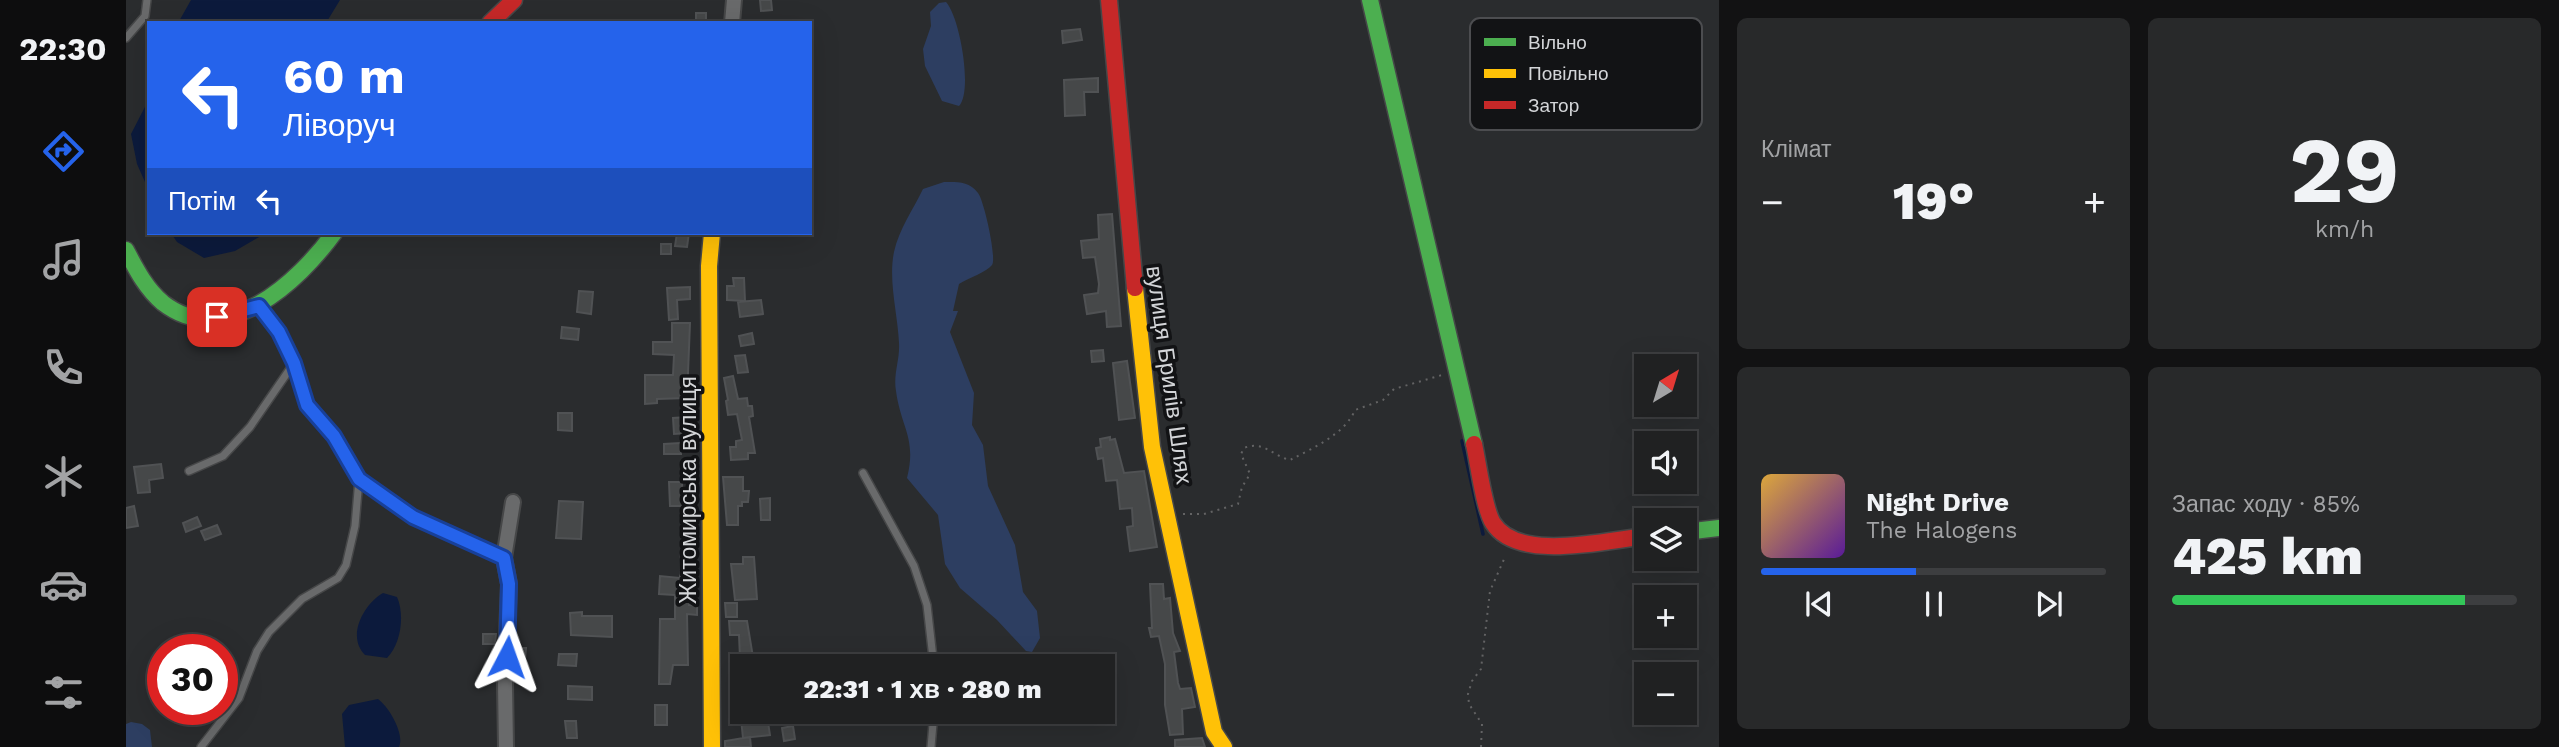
<!DOCTYPE html>
<html lang="uk">
<meta charset="utf-8">
<style>
body{margin:0;font-family:"Work Sans",sans-serif;background:#28292a;color:#f1f3f6;height:100vh;display:flex;flex-direction:column;font-size:26px;white-space:nowrap}
*{box-sizing:border-box;margin:0}
p{font-size:23px;color:#a2a3a5}
.icon{flex:none;width:38px;height:38px;fill:none;stroke:currentColor;stroke-width:2;stroke-linecap:round;stroke-linejoin:round}
.map{position:relative;flex:1;overflow:hidden}
.details{display:flex;flex-direction:column;gap:18px;padding:18px;background:#121213;width:840px}
.details>*{flex:none}
.banner{position:absolute;left:21px;top:21px;width:665px;height:214px;border-radius:0px;box-shadow:0 7px 28px #0002,0 0 0 2px #3d3e40;background:#2563eb;color:#fff;overflow:hidden}
.needle{width:46px;rotate:38deg}
.buttons{position:absolute;left:1508px;top:354px;display:grid;gap:14px}
.buttons a{display:grid;place-items:center;width:63px;height:63px;border-radius:0px;background:#202122;box-shadow:0 7px 28px #0002,0 0 0 2px #3d3e40;font-size:35px}
.speed{position:absolute;left:21px;top:634px;display:flex;gap:14px;font-size:35px;font-weight:700;text-align:center}
.speed>*{display:grid;place-content:center;width:91px;height:91px;border-radius:50%;background:#202122;box-shadow:0 7px 28px #0002,0 0 0 2px #3d3e40;line-height:1}
.speed .limit{border:10px solid #d22;background:#fff;color:#111}
.pin{position:absolute;display:grid;place-items:center;width:60px;height:60px;color:#fff;margin:-30px;border-radius:14px;box-shadow:0 4px 10px #0006}
.me{position:absolute;width:77px;margin:-38px;rotate:4deg;stroke-linejoin:round;filter:drop-shadow(0 0 5px #0008)}
.turn{display:flex;align-items:center;gap:24px;height:147px;padding:0 21px;font-size:32px}
.turn .icon{width:91px;height:91px;stroke-width:2.5}
.turn b{display:block;font-size:49px;line-height:60px}
.then{display:flex;align-items:center;height:66px;padding:0 21px;background:#0003;gap:14px;font-size:26px}
.big{font-size:52px;font-weight:800;line-height:1.1}
.details .widget{flex:1;display:flex;flex-direction:column;justify-content:center;gap:10px;min-width:0;padding:0 24px;border-radius:10px;background:#28292a}
.details .dial{align-items:center;gap:0}
.dial b{font-size:91px;line-height:1}
.song{display:flex;align-items:center;gap:21px}
.cover{width:84px;height:84px;border-radius:10px;background:linear-gradient(135deg,hsl(40 70% 55%),hsl(270 70% 35%))}
.played{height:7px;border-radius:4px;background:linear-gradient(90deg,#2563eb 45%,#3d3e40 45%)}
.keys{display:flex;justify-content:space-around;direction:ltr}
.heat{display:flex;justify-content:space-between;align-items:center;font-size:38px;direction:ltr}
.charge{height:10px;border-radius:5px;background:linear-gradient(90deg,#34c759 85%,#3d3e40 0)}
.details .tiles{flex:1;display:grid;gap:18px;grid-template-columns:repeat(2,1fr)}
.trip{position:absolute;left:604px;top:654px;width:385px;height:70px;border-radius:0px;background:#202122;box-shadow:0 7px 28px #0002,0 0 0 2px #3d3e40;font-weight:800;line-height:70px;text-align:center}
main{display:flex;flex:1;min-height:0}
.dock{display:flex;flex-direction:column;width:126px;justify-content:space-around;align-items:center;background:#0d0d0e;color:#a2a3a5}
.dock .icon{width:49px;height:49px}
.dock .selected{color:#2563eb}
.dock b{font-size:32px;color:#f1f3f6}
.map>svg:first-child{display:block}
.green{fill:#2d3e61}
.water{fill:#0c1a3c}
.lines{fill:none;stroke-linecap:round;stroke-linejoin:round}
.stream{stroke:#0c1a3c;stroke-width:3.5}
.building{fill:#464849;stroke:#505254;stroke-width:2}
.lane-casing{stroke:#464748;stroke-width:10}
.street-casing{stroke:#464748;stroke-width:18}
.fast-casing{stroke:#464748;stroke-width:19}
.slow-casing{stroke:#464748;stroke-width:19}
.jam-casing{stroke:#464748;stroke-width:19}
.path{stroke:#636364;stroke-width:2;stroke-dasharray:2 5;stroke-linecap:butt}
.lane{stroke:#696a6b;stroke-width:7}
.street{stroke:#696a6b;stroke-width:14}
.fast{stroke:#4caf50;stroke-width:16}
.slow{stroke:#ffc107;stroke-width:16}
.jam{stroke:#c62828;stroke-width:16}
.route-casing{stroke:#184099;stroke-width:18}
.route{stroke:#2563eb;stroke-width:12}
.labels{text-anchor:middle;dominant-baseline:central;stroke-width:7;stroke-linejoin:round;paint-order:stroke}
.street-label{font-size:23px;fill:#d3d5d8;stroke:#121315}
.key{fill:#121315;stroke:#4c4d50;stroke-width:2}
.key-label{font-size:19px;fill:#d3d5d8}
</style>
<main>
<nav class="dock">
<b>22:30</b>
<svg class="icon selected" aria-label="directions" viewBox="0 0 24 24"><path d="M12 3l9 9-9 9-9-9zM9 14v-3h6M13 9l2 2-2 2"/></svg>
<svg class="icon" aria-label="music" viewBox="0 0 24 24"><path d="M9 18V5l10-2v13"/><circle cx="6" cy="18" r="3"/><circle cx="16" cy="16" r="3"/></svg>
<svg class="icon" aria-label="phone" viewBox="0 0 24 24"><path d="M5 4h4l2 5-3 2q2 4 5 5l2-3 5 2v4C11 20 4 13 5 4z"/></svg>
<svg class="icon" aria-label="climate" viewBox="0 0 24 24"><path d="M12 3v18M4 7l16 10M4 17L20 7"/></svg>
<svg class="icon" aria-label="car" viewBox="0 0 24 24"><path d="M5 17H2v-5l4-1 3-4h7l3 4 3 1v5h-3M9 17h6M6 11h13"/><circle cx="7" cy="17" r="2"/><circle cx="17" cy="17" r="2"/></svg>
<svg class="icon" aria-label="filters" viewBox="0 0 24 24"><path d="M4 7h16M4 17h16"/><circle cx="9" cy="7" r="2"/><circle cx="15" cy="17" r="2"/></svg>
</nav>
<div class="map">
<svg width="1593" height="747" viewBox="0 0 1593 747">
<rect width="100%" height="100%" fill="#2a2c2e"/>
<path class="green" d="M 820,2 C 834,17 847,92 833,106 L 816,101 L 799,66 L 797,49 L 805,26 L 804,12 L 813,3 Z
M 818,182 C 832,182 843,181 852,193 C 858,200 871,259 866,265 C 861,272 842,278 833,284 L 827,311 L 832,311 L 824,332 L 848,393 L 846,425 L 857,445 L 862,486 L 889,545 L 897,592 L 911,611 L 914,638 L 906,652 L 900,651 L 871,620 L 834,588 L 819,564 L 812,515 L 781,478 C 791,438 775,428 770,391 C 767,374 774,360 773,343 C 772,315 762,281 768,252 C 773,229 787,210 797,189 Z
M 5,722 L 16,724 L 24,730 L 26,747 L 0,747 L 0,724 Z"/>
<path class="water" d="M 65,0 L 214,0 L 200,23 L 52,23 Z
M 23,99 L 23,191 L 11,164 L 5,134 Z
M 45,233 L 140,233 L 109,251 L 78,258 L 51,242 Z
M 257,593 L 271,597 C 279,615 275,644 261,658 L 239,655 C 220,636 238,604 257,593 Z
M 252,699 C 263,707 279,734 273,747 L 219,747 L 216,714 L 223,705 Z"/>
<g class="lines">
<path class="stream" d="M 1336,441 L 1357,534"/>
</g>
<path class="building" d="M 634,0 L 645,0 L 646,10 L 635,11 Z
M 570,13 L 580,13 L 580,23 L 570,23 Z
M 954,29 L 956,40 L 937,43 L 936,31 Z
M 972,78 L 972,92 L 958,92 L 959,115 L 939,116 L 938,80 Z
M 986,214 L 995,326 L 981,327 L 980,311 L 961,314 L 958,295 L 972,293 L 973,284 L 969,257 L 957,258 L 955,241 L 973,239 L 972,215 Z
M 551,233 L 563,233 L 561,247 L 549,246 Z
M 535,244 L 545,244 L 545,254 L 535,254 Z
M 607,278 L 618,278 L 619,301 L 601,300 L 601,286 L 608,286 Z
M 564,287 L 564,299 L 551,300 L 552,319 L 543,320 L 541,288 Z
M 453,291 L 467,292 L 465,314 L 451,312 Z
M 635,300 L 637,314 L 614,317 L 612,302 Z
M 546,323 L 564,323 L 561,398 L 531,399 L 531,403 L 519,404 L 519,375 L 547,375 L 548,355 L 527,354 L 527,342 L 546,342 Z
M 436,327 L 453,329 L 452,340 L 435,338 Z
M 626,333 L 628,344 L 615,346 L 613,336 Z
M 977,350 L 978,361 L 966,362 L 965,351 Z
M 619,355 L 622,372 L 612,373 L 609,356 Z
M 1001,361 L 1009,418 L 993,420 L 987,363 Z
M 607,376 L 612,399 L 621,398 L 622,406 L 626,406 L 627,416 L 623,417 L 629,453 L 622,453 L 622,459 L 605,460 L 604,447 L 610,447 L 610,441 L 616,440 L 611,414 L 602,415 L 600,401 L 602,400 L 598,378 Z
M 432,413 L 446,413 L 446,431 L 432,430 Z
M 561,417 L 562,433 L 548,434 L 547,418 Z
M 984,437 L 984,440 L 989,439 L 998,473 L 1018,471 L 1031,547 L 1004,551 L 1001,527 L 1007,526 L 1006,508 L 994,509 L 991,480 L 980,481 L 977,458 L 972,459 L 970,448 L 975,447 L 974,439 Z
M 554,443 L 555,454 L 538,454 L 538,444 Z
M 35,464 L 37,478 L 23,480 L 24,492 L 12,493 L 8,467 Z
M 597,477 L 617,477 L 617,491 L 623,491 L 622,502 L 616,502 L 616,506 L 612,506 L 612,525 L 601,525 Z
M 543,482 L 556,482 L 557,506 L 544,506 Z
M 644,498 L 644,520 L 635,520 L 634,499 Z
M 433,501 L 457,502 L 455,539 L 430,538 Z
M 8,506 L 12,526 L 0,528 L 0,508 Z
M 71,517 L 75,526 L 60,532 L 57,523 Z
M 91,525 L 95,534 L 79,540 L 75,531 Z
M 555,551 L 565,552 L 563,605 L 571,605 L 571,615 L 561,614 L 562,665 L 547,665 L 544,684 L 533,684 L 534,619 L 549,619 L 549,595 L 533,594 L 534,576 L 554,578 Z
M 617,557 L 628,557 L 631,599 L 609,600 L 605,564 L 617,564 Z
M 1024,584 L 1037,584 L 1038,599 L 1044,598 L 1047,633 L 1054,651 L 1048,652 L 1052,683 L 1054,689 L 1065,688 L 1069,707 L 1056,709 L 1057,734 L 1044,735 L 1039,705 L 1039,664 L 1033,636 L 1025,637 L 1023,628 L 1026,628 Z
M 599,603 L 611,603 L 611,617 L 600,617 Z
M 456,612 L 456,616 L 486,616 L 486,637 L 445,635 L 444,613 Z
M 603,621 L 621,621 L 627,657 L 614,658 L 613,635 L 604,635 Z
M 357,634 L 370,634 L 369,644 L 357,644 Z
M 390,648 L 400,648 L 399,660 L 390,660 Z
M 433,654 L 451,654 L 450,666 L 432,665 Z
M 442,686 L 466,687 L 466,700 L 442,699 Z
M 529,705 L 541,705 L 541,725 L 529,725 Z
M 641,716 L 644,735 L 617,738 L 615,719 Z
M 439,721 L 450,721 L 451,738 L 441,738 Z
M 667,726 L 669,739 L 658,741 L 656,728 Z
M 624,737 L 625,747 L 599,747 L 599,741 Z
M 1076,738 L 1079,747 L 1049,747 L 1049,740 Z"/>
<g class="lines">
<g class="lane-casing">
<path id="lane" d="M 0,38 L 19,16 L 21,0
M 133,307 L 153,332 L 168,363 L 181,405 L 208,436 L 233,479 L 287,517 L 378,558
M 63,471 L 97,456 L 124,427 L 168,363
M 737,473 L 788,566 L 801,605 L 808,667
M 75,747 L 113,698 L 131,651 L 143,632 L 176,599 L 212,578 L 220,565 L 229,526 L 233,479
M 805,747 L 808,712"/>
</g>
<g class="street-casing">
<path id="street" d="M 606,23 L 608,0
M 380,747 L 379,684 L 383,584 L 378,558 L 387,502"/>
</g>
<g class="fast-casing">
<path id="fast" d="M 1244,0 L 1348,444
M 0,250 C 10,269 20,289 37,303 C 99,351 173,281 208,233
M 1559,532 L 1593,528"/>
</g>
<g class="slow-casing">
<path id="slow" d="M 586,233 L 583,266 L 586,747
M 1009,288 L 1026,447 L 1088,732 L 1098,747"/>
</g>
<g class="jam-casing">
<path id="jam" d="M 983,0 L 1009,288
M 364,23 L 388,0
M 1348,444 C 1352,462 1358,509 1367,523 C 1392,563 1481,540 1521,536"/>
</g>
<path class="path" d="M 1057,514 L 1078,514 L 1112,504 L 1116,487 L 1124,474 L 1115,454 L 1118,448 C 1137,440 1147,456 1164,460 C 1187,448 1219,434 1229,410 L 1257,400 L 1268,389 L 1316,375
M 1355,747 L 1356,724 L 1343,704 L 1342,694 L 1346,681 L 1355,669 L 1364,591 L 1379,557"/>
<use href="#lane" class="lane"/>
<use href="#street" class="street"/>
<use href="#fast" class="fast"/>
<use href="#slow" class="slow"/>
<use href="#jam" class="jam"/>
</g>
<g class="lines">
<g class="route-casing">
<path id="route" d="M 91,317 L 133,306 L 153,332 L 168,363 L 181,405 L 208,436 L 233,479 L 287,517 L 378,558 L 383,584 L 381,657"/>
</g>
<use href="#route" class="route"/>
</g>
<g class="labels">
<g class="street-label">
<text transform="translate(1043 375) rotate(82)">вулиця Брилів Шлях</text>
<text transform="translate(562 490) rotate(-90)">Житомирська вулиця</text>
</g>
</g>
<rect x="1344" y="18" width="232" height="112" rx="10" class="key"/>
<rect x="1358" y="38" width="32" height="8" fill="#4caf50"/>
<rect x="1358" y="69" width="32" height="9" fill="#ffc107"/>
<rect x="1358" y="101" width="32" height="8" fill="#c62828"/>
<g class="key-label">
<text x="1402" y="49">Вільно</text>
<text x="1402" y="80">Повільно</text>
<text x="1402" y="112">Затор</text>
</g>
</svg>
<div class="buttons">
<a><svg class="needle" viewBox="-14 -14 28 28"><path d="M0-13l5 13h-10z" fill="#e53935"/><path d="M0 13l5-13h-10z" fill="#a2a3a5"/></svg></a>
<a><svg class="icon" aria-label="sound" viewBox="0 0 24 24"><path d="M4 9h4l5-4v14l-5-4H4zM17 9q2 3 0 6"/></svg></a>
<a><svg class="icon" aria-label="layers" viewBox="0 0 24 24"><path d="M12 4l9 5-9 5-9-5zM3 14l9 5 9-5"/></svg></a>
<a>+</a>
<a>−</a>
</div>
<div class="speed"><div class="limit">30</div></div>
<div class="pin" style="left:91px;top:317px;background:#d93025"><svg class="icon" aria-label="arrive" viewBox="0 0 24 24"><path d="M6 21V4h12l-3 4 3 4H6"/></svg></div>
<svg class="me" style="left:381px;top:657px" viewBox="-20 -20 40 40"><path d="M0-17L14 15 0 8-14 15z" fill="#2563eb" stroke="#fff" stroke-width="4"/></svg>
<div class="trip">22:31 · 1 хв · 280 m</div>
<div class="banner">
<div class="turn"><svg class="icon" aria-label="left" viewBox="0 0 24 24"><path d="M17 20v-9H6M10 6l-5 5 5 5"/></svg><div><b>60 m</b>Ліворуч</div></div>
<div class="then">Потім<svg class="icon" aria-label="left" viewBox="0 0 24 24"><path d="M17 20v-9H6M10 6l-5 5 5 5"/></svg></div>
</div>
</div>
<section class="details">
<div class="tiles">
<div class="widget"><p>Клімат</p>
<div class="heat"><a>−</a><b class="big">19°</b><a>+</a></div>
</div>
<div class="widget dial"><b>29</b><p>km/h</p></div>
<div class="widget">
<div class="song"><i class="cover"></i><div><b>Night Drive</b><p>The Halogens</p></div></div>
<div class="played"></div>
<div class="keys"><svg class="icon" aria-label="previous" viewBox="0 0 24 24"><path d="M18 5L8 12l10 7zM5 5v14"/></svg><svg class="icon" aria-label="pause" viewBox="0 0 24 24"><path d="M8 5v14M16 5v14"/></svg><svg class="icon" aria-label="next" viewBox="0 0 24 24"><path d="M6 5l10 7-10 7zM19 5v14"/></svg></div>
</div>
<div class="widget"><p>Запас ходу · 85%</p><b class="big">425 km</b><div class="charge"></div></div>
</div>
</section>
</main>
